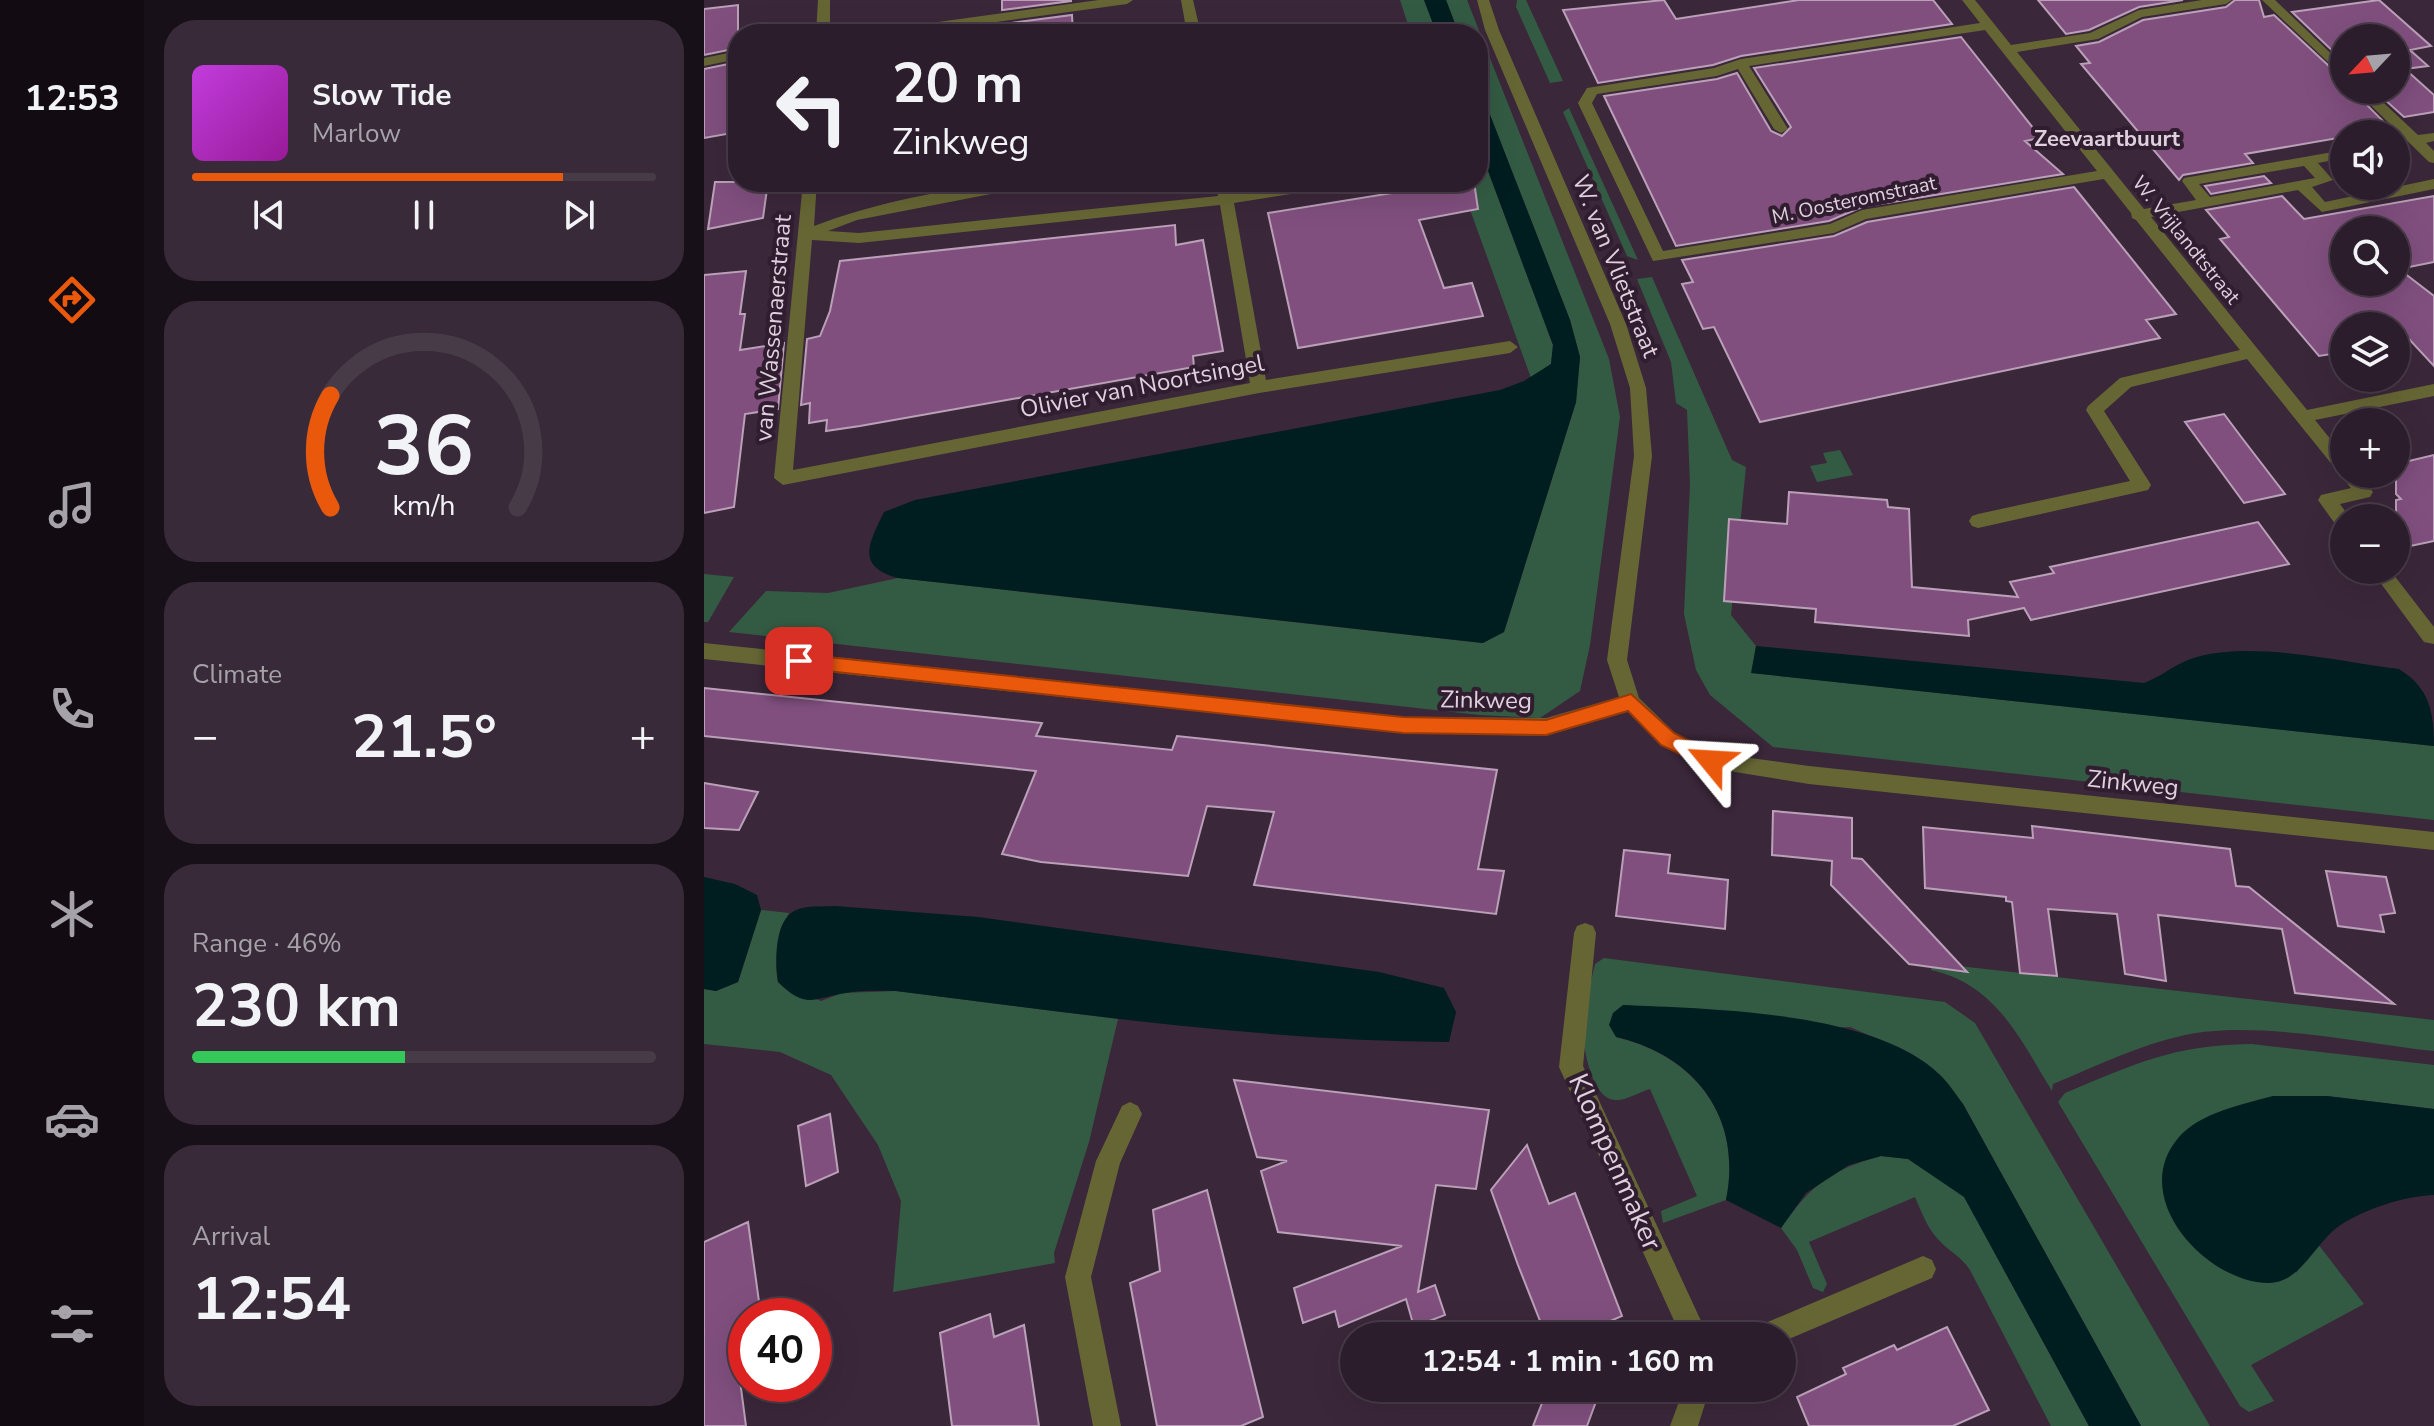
<!DOCTYPE html>
<meta charset="utf-8">
<style>
body{margin:0;font-family:"Nunito Sans",sans-serif;background:#382a38;color:#f1f3f6;height:100vh;display:flex;flex-direction:column;font-size:30px;white-space:nowrap}
*{box-sizing:border-box;margin:0}
p{font-size:26px;color:#a6a2a9}
.icon{flex:none;width:44px;height:44px;fill:none;stroke:currentColor;stroke-width:2;stroke-linecap:round;stroke-linejoin:round}
.map{position:relative;flex:1;overflow:hidden}
.details{display:flex;flex-direction:column;gap:20px;padding:20px;background:#181018;width:560px}
.details>*{flex:none}
.hud{position:absolute;left:24px;top:24px;width:760px;height:168px;border-radius:32px;box-shadow:0 8px 32px #0002,0 0 0 2px #483b48;background:#2c1d2c;color:#f1f3f6;overflow:hidden}
.needle{width:52px;rotate:244deg}
.controls{position:absolute;left:1626px;top:24px;display:grid;gap:16px}
.controls a{display:grid;place-items:center;width:80px;height:80px;border-radius:50%;background:#2c1d2c;box-shadow:0 8px 32px #0002,0 0 0 2px #483b48;font-size:40px}
.speed{position:absolute;left:24px;top:1298px;display:flex;gap:16px;font-size:40px;font-weight:700;text-align:center}
.speed>*{display:grid;place-content:center;width:104px;height:104px;border-radius:50%;background:#2c1d2c;box-shadow:0 8px 32px #0002,0 0 0 2px #483b48;line-height:1}
.speed .limit{border:12px solid #d22;background:#fff;color:#111}
.pin{position:absolute;display:grid;place-items:center;width:68px;height:68px;color:#fff;margin:-34px;border-radius:16px;box-shadow:0 4px 12px #0006}
.me{position:absolute;width:88px;margin:-44px;rotate:297deg;stroke-linejoin:round;filter:drop-shadow(0 0 6px #0008)}
.turn{display:flex;align-items:center;gap:28px;height:168px;padding:0 32px;font-size:36px}
.turn .icon{width:104px;height:104px;stroke-width:2.5}
.turn b{display:block;font-size:56px;line-height:68px}
.big{font-size:60px;font-weight:700;line-height:1.1}
.details .tile{flex:1;display:flex;flex-direction:column;justify-content:center;gap:12px;min-width:0;padding:0 28px;border-radius:32px;background:#382a38}
.details .dial{align-items:center;gap:0}
.dial svg{height:208px;overflow:visible;fill:none;stroke:#483b48;stroke-width:7;stroke-linecap:round;text-anchor:middle}
.dial text{fill:#f1f3f6;stroke:none}
.song{display:flex;align-items:center;gap:24px}
.cover{width:96px;height:96px;border-radius:12px;background:linear-gradient(135deg,hsl(290 70% 55%),hsl(300 70% 35%))}
.played{height:8px;border-radius:4px;background:linear-gradient(90deg,#ea580c 80%,#483b48 80%)}
.keys{display:flex;justify-content:space-around;direction:ltr}
.heat{display:flex;justify-content:space-between;align-items:center;font-size:44px;direction:ltr}
.charge{height:12px;border-radius:6px;background:linear-gradient(90deg,#34c759 46%,#483b48 0)}
.trip{position:absolute;left:636px;top:1322px;width:456px;height:80px;border-radius:40px;background:#2c1d2c;box-shadow:0 8px 32px #0002,0 0 0 2px #483b48;font-weight:700;line-height:80px;text-align:center}
main{display:flex;flex:1;min-height:0}
.menu{display:flex;flex-direction:column;width:144px;justify-content:space-around;align-items:center;background:#120c12;color:#a6a2a9}
.menu .icon{width:56px;height:56px}
.menu .active{color:#ea580c}
.menu b{font-size:36px;color:#f1f3f6}
.map>svg:first-child{display:block}
.green{fill:#335b43}
.water{fill:#001d20}
.building{fill:#804f7e;stroke:#baa0b8;stroke-width:2;fill-rule:evenodd}
.lines{fill:none;stroke-linecap:round;stroke-linejoin:round}
.minor{fill:#666635;fill-rule:evenodd}
.route{fill:#ea580c;stroke:#983908;stroke-width:2}
.labels{text-anchor:middle;dominant-baseline:central;stroke-width:8;stroke-linejoin:round;paint-order:stroke}
.far-street-label{font-size:20px;fill:#ded0dd;stroke:#311d30}
.far-neighbourhood-label{font-size:22px;font-weight:bold;fill:#ded0dd;stroke:#311d30}
.street-label{font-size:24px;fill:#ded0dd;stroke:#311d30}
.near-street-label{font-size:28px;fill:#ded0dd;stroke:#311d30}
</style>
<main>
<nav class="menu">
<b>12:53</b>
<svg class="icon active" aria-label="directions" viewBox="0 0 24 24"><path d="M12 3l9 9-9 9-9-9zM9 14v-3h6M13 9l2 2-2 2"/></svg>
<svg class="icon" aria-label="music" viewBox="0 0 24 24"><path d="M9 18V5l10-2v13"/><circle cx="6" cy="18" r="3"/><circle cx="16" cy="16" r="3"/></svg>
<svg class="icon" aria-label="phone" viewBox="0 0 24 24"><path d="M5 4h4l2 5-3 2q2 4 5 5l2-3 5 2v4C11 20 4 13 5 4z"/></svg>
<svg class="icon" aria-label="climate" viewBox="0 0 24 24"><path d="M12 3v18M4 7l16 10M4 17L20 7"/></svg>
<svg class="icon" aria-label="car" viewBox="0 0 24 24"><path d="M5 17H2v-5l4-1 3-4h7l3 4 3 1v5h-3M9 17h6M6 11h13"/><circle cx="7" cy="17" r="2"/><circle cx="17" cy="17" r="2"/></svg>
<svg class="icon" aria-label="filters" viewBox="0 0 24 24"><path d="M4 7h16M4 17h16"/><circle cx="9" cy="7" r="2"/><circle cx="15" cy="17" r="2"/></svg>
</nav>
<section class="details">
<div class="tile">
<div class="song"><i class="cover"></i><div><b>Slow Tide</b><p>Marlow</p></div></div>
<div class="played"></div>
<div class="keys"><svg class="icon" aria-label="previous" viewBox="0 0 24 24"><path d="M18 5L8 12l10 7zM5 5v14"/></svg><svg class="icon" aria-label="pause" viewBox="0 0 24 24"><path d="M8 5v14M16 5v14"/></svg><svg class="icon" aria-label="next" viewBox="0 0 24 24"><path d="M6 5l10 7-10 7zM19 5v14"/></svg></div>
</div>
<div class="tile dial"><svg viewBox="0 0 100 80">
<path d="M14 69A42 42 0 1 1 86 69"/>
<path d="M14 69A42 42 0 0 1 14 26" stroke="#ea580c"/>
<text x="50" y="56" font-size="32" font-weight="700">36</text>
<text x="50" y="72" font-size="11">km/h</text>
</svg></div>
<div class="tile"><p>Climate</p>
<div class="heat"><a>−</a><b class="big">21.5°</b><a>+</a></div>
</div>
<div class="tile"><p>Range · 46%</p><b class="big">230 km</b><div class="charge"></div></div>
<div class="tile"><p>Arrival</p><b class="big">12:54</b></div>
</section>
<div class="map">
<svg width="1730" height="1426" viewBox="0 0 1730 1426">
<rect width="100%" height="100%" fill="#3b273a"/>
<path class="green" d="M 696,0 L 720,0 L 733,34 L 707,34 Z
M 742,0 L 763,0 L 905,359 L 916,417 L 886,645 L 876,691 L 836,718 L 776,715 L 25,632 L 62,591 L 124,593 L 194,578 L 778,643 L 800,632 L 872,402 L 876,357 L 866,320 L 774,84 L 774,34 L 755,34 Z
M 813,0 L 822,0 L 859,81 L 846,83 L 812,7 Z
M 865,108 L 934,260 L 923,256 L 859,112 Z
M 774,144 L 849,345 L 847,364 L 827,378 L 756,182 L 774,182 Z
M 948,277 L 1028,460 L 1042,467 L 1027,615 L 1052,646 L 1048,673 L 1730,746 L 1730,820 L 1069,747 L 1006,695 L 992,670 L 980,614 L 986,484 L 983,410 L 972,403 L 967,362 L 933,279 Z
M 1136,450 L 1149,475 L 1113,482 L 1106,466 L 1123,463 L 1119,453 Z
M 0,574 L 30,577 L 4,622 L 0,622 Z
M 57,910 L 85,913 C 75,937 69,957 74,982 L 117,1001 L 138,993 L 192,991 L 414,1019 L 385,1142 L 350,1253 L 351,1263 L 189,1292 L 197,1201 L 174,1145 L 127,1075 L 76,1052 L 0,1044 L 0,989 L 12,991 L 34,982 Z
M 900,958 L 1241,1002 L 1271,1023 L 1506,1426 L 1437,1426 L 1259,1104 L 1236,1075 L 1208,1054 L 1146,1027 L 912,1037 C 991,1056 1039,1117 1022,1200 L 959,1223 L 957,1211 L 993,1196 L 946,1089 C 935,1092 922,1101 911,1100 C 886,1099 877,1039 879,1019 C 881,1001 887,982 891,964 Z
M 1228,963 L 1730,1020 L 1730,1051 C 1656,1043 1553,1020 1481,1035 C 1435,1045 1392,1066 1349,1084 L 1348,1091 C 1316,1039 1292,984 1227,970 Z
M 1547,1044 L 1730,1065 L 1730,1109 L 1623,1096 L 1569,1096 L 1592,1273 L 1614,1244 L 1660,1304 L 1547,1365 L 1570,1401 L 1545,1412 L 1536,1406 L 1354,1102 L 1361,1093 C 1431,1064 1469,1045 1547,1044 Z
M 1177,1156 L 1204,1159 L 1260,1196 L 1385,1426 L 1347,1426 L 1266,1270 C 1256,1255 1244,1251 1233,1238 C 1223,1227 1217,1211 1211,1197 L 1105,1242 L 1123,1284 L 1119,1292 L 1109,1288 L 1093,1250 L 1077,1228 C 1107,1185 1126,1170 1177,1156 Z"/>
<path class="water" d="M 720,0 L 742,0 L 755,34 L 733,34 Z
M 774,84 L 866,320 L 876,357 L 872,402 L 800,632 L 779,643 L 194,578 C 151,566 165,543 180,512 L 211,500 L 796,390 L 820,381 L 847,364 L 849,345 L 774,144 Z
M 1052,646 L 1440,683 C 1456,677 1469,666 1484,660 C 1541,638 1636,662 1695,669 C 1726,688 1730,713 1730,746 L 1047,673 Z
M 0,877 L 31,884 L 53,895 L 57,910 L 34,982 L 12,991 L 0,989 Z
M 131,906 L 274,917 L 675,972 L 740,988 L 752,1012 L 745,1042 C 559,1041 377,1014 192,991 C 175,991 158,990 142,993 C 109,998 102,1010 74,982 C 71,963 70,919 92,910 C 103,905 119,907 131,906 Z
M 919,1005 C 1007,1009 1171,1011 1236,1075 C 1245,1083 1252,1095 1259,1104 L 1437,1426 L 1385,1426 L 1260,1197 L 1204,1159 L 1177,1156 L 1145,1165 L 1102,1193 L 1077,1228 L 1022,1200 C 1039,1117 991,1055 912,1037 L 905,1025 L 909,1013 Z
M 1569,1096 L 1623,1096 L 1730,1109 L 1730,1195 C 1700,1196 1664,1208 1638,1224 C 1612,1240 1597,1284 1564,1283 C 1501,1282 1423,1196 1475,1137 C 1496,1113 1539,1104 1569,1096 Z"/>
<path class="building" d="M 298,0 L 367,0 L 367,1 L 298,10 Z
M 960,0 L 972,19 L 1095,0 L 1229,0 L 1248,24 L 1037,56 L 1009,65 L 894,83 L 859,10 Z
M 1334,0 L 1479,0 L 1435,7 L 1385,30 L 1362,34 Z
M 1531,0 L 1555,0 L 1560,17 L 1570,15 L 1640,80 L 1640,90 L 1648,90 L 1679,121 L 1652,126 L 1661,134 L 1640,134 L 1640,137 L 1541,154 L 1549,163 L 1479,175 L 1475,180 L 1377,64 L 1386,63 L 1372,46 L 1395,42 L 1439,20 L 1522,7 Z
M 1675,0 L 1727,46 L 1706,50 L 1724,66 L 1701,69 L 1730,95 L 1730,112 L 1700,117 L 1670,90 L 1692,90 L 1692,38 L 1640,38 L 1640,62 L 1588,12 Z
M 34,5 L 34,48 L 0,55 L 0,9 Z
M 368,15 L 369,34 L 300,34 L 299,24 Z
M 1257,37 L 1337,138 L 1321,141 L 1359,174 L 1158,207 L 1125,221 L 972,246 L 900,96 L 1013,79 L 1033,73 L 1067,131 L 1078,136 L 1087,127 L 1050,68 Z
M 34,62 L 34,132 L 0,138 L 0,69 Z
M 1560,176 L 1567,183 L 1507,194 L 1501,186 Z
M 11,182 L 64,182 L 59,218 L 4,229 Z
M 756,182 L 770,182 L 774,209 L 715,220 L 740,288 L 768,283 L 779,316 L 594,348 L 564,213 Z
M 1370,187 L 1472,314 L 1442,320 L 1456,338 L 1056,422 L 1010,327 L 999,329 L 978,284 L 989,282 L 978,260 L 1130,236 L 1163,222 Z
M 1578,196 L 1600,219 L 1730,196 L 1730,262 L 1695,269 L 1730,296 L 1730,366 L 1705,339 L 1692,341 L 1692,326 L 1640,326 L 1640,352 L 1615,356 L 1516,239 L 1525,237 L 1502,210 ZM 1640,230 L 1692,230 L 1692,282 L 1640,282 Z
M 471,225 L 472,245 L 499,240 L 519,351 L 489,356 L 490,367 L 156,426 L 122,431 L 123,420 L 105,423 L 106,403 L 97,405 L 103,339 L 116,336 L 126,311 L 136,261 Z
M 42,271 L 36,314 L 41,314 L 36,350 L 80,343 L 74,409 L 41,414 L 30,507 L 0,513 L 0,275 Z
M 1520,414 L 1538,438 L 1581,494 L 1540,503 L 1481,422 Z
M 1730,455 L 1730,541 L 1692,549 L 1692,500 L 1697,499 L 1692,494 L 1692,464 Z
M 1085,492 L 1183,500 L 1184,507 L 1205,509 L 1208,587 L 1314,597 L 1306,582 L 1350,573 L 1346,567 L 1554,522 L 1585,564 L 1327,620 L 1320,608 L 1264,620 L 1265,636 L 1111,622 L 1112,609 L 1020,601 L 1025,519 L 1083,524 Z
M 0,688 L 338,723 L 332,736 L 468,750 L 473,736 L 793,770 L 774,869 L 800,871 L 792,914 L 550,885 L 570,812 L 503,806 L 484,876 L 337,862 L 298,854 L 332,771 L 0,736 Z
M 0,783 L 54,792 L 35,830 L 0,828 Z
M 1069,811 L 1148,818 L 1148,858 L 1158,859 L 1263,972 L 1205,964 L 1127,885 L 1128,861 L 1068,855 Z
M 1328,826 L 1526,849 L 1532,886 L 1545,887 L 1690,1004 L 1591,993 L 1578,929 L 1454,915 L 1462,981 L 1421,974 L 1413,914 L 1344,909 L 1353,976 L 1316,973 L 1308,902 L 1302,901 L 1302,897 L 1221,888 L 1219,827 L 1329,838 Z
M 920,850 L 966,855 L 964,873 L 1024,880 L 1021,929 L 912,916 Z
M 1622,871 L 1682,877 L 1691,913 L 1676,915 L 1680,932 L 1634,926 Z
M 530,1080 L 785,1110 L 772,1189 L 732,1185 L 714,1292 L 731,1285 L 741,1315 L 710,1327 L 702,1299 L 635,1327 L 631,1311 L 599,1323 L 590,1288 L 698,1246 L 574,1232 L 557,1171 L 583,1161 L 553,1157 Z
M 126,1114 L 134,1172 L 102,1186 L 94,1126 Z
M 823,1145 L 845,1204 L 871,1193 L 918,1316 L 890,1328 L 893,1336 L 842,1336 L 814,1265 L 787,1190 Z
M 503,1190 L 559,1417 L 537,1426 L 453,1426 L 426,1283 L 456,1271 L 449,1210 Z
M 44,1222 L 57,1316 L 42,1316 L 42,1330 L 30,1335 L 42,1426 L 0,1426 L 0,1242 Z
M 286,1314 L 290,1337 L 320,1325 L 335,1426 L 248,1426 L 236,1333 Z
M 1243,1327 L 1285,1410 L 1249,1426 L 1105,1426 L 1093,1397 L 1142,1374 L 1139,1368 L 1190,1345 L 1193,1350 Z
M 844,1388 L 897,1388 L 883,1426 L 829,1426 Z"/>
<g class="lines">
<path class="minor" d="M 114,0 L 126,0 L 126,34 L 112,34 Z
M 395,0 L 429,0 L 423,4 L 205,34 L 169,34 L 176,30 Z
M 477,0 L 489,0 L 497,34 L 483,34 Z
M 773,0 L 785,0 L 795,30 L 922,324 L 942,388 L 948,456 L 923,660 L 935,698 L 971,733 L 1010,753 L 1105,766 L 1730,832 L 1730,850 L 1105,784 L 1000,767 L 957,745 L 923,711 L 842,736 L 699,733 L 0,659 L 0,643 L 699,717 L 842,718 L 915,697 L 903,660 L 930,456 L 926,388 L 906,324 L 781,30 Z
M 1258,0 L 1271,0 L 1307,45 L 1386,33 L 1435,10 L 1498,0 L 1528,0 L 1522,4 L 1438,17 L 1394,39 L 1313,52 L 1440,209 L 1492,200 L 1478,181 L 1480,178 L 1640,150 L 1640,158 L 1614,163 L 1629,180 L 1608,187 L 1621,202 L 1730,179 L 1730,189 L 1618,212 L 1594,190 L 1447,217 L 1603,410 L 1730,384 L 1730,396 L 1611,420 L 1640,456 L 1640,474 L 1655,474 L 1669,492 L 1666,497 L 1636,504 L 1646,518 L 1640,518 L 1640,530 L 1634,528 L 1614,500 L 1617,495 L 1647,488 L 1543,359 L 1427,387 L 1400,411 L 1444,480 L 1447,485 L 1444,490 L 1274,528 L 1268,526 L 1265,521 L 1268,516 L 1274,514 L 1426,481 L 1382,410 L 1384,406 L 1416,378 L 1536,350 L 1432,220 L 1428,218 L 1427,213 L 1400,179 L 1162,219 L 1130,233 L 949,261 L 874,103 L 883,88 L 1010,68 L 1037,59 L 1276,23 ZM 1281,30 L 1393,171 L 1158,210 L 1126,224 L 959,251 L 888,103 L 893,94 L 1013,76 L 1034,69 L 1070,129 L 1077,133 L 1084,129 L 1045,66 ZM 1600,166 L 1611,178 L 1506,197 L 1495,184 Z
M 1558,0 L 1571,0 L 1640,66 L 1640,77 Z
M 34,51 L 34,59 L 0,66 L 0,58 Z
M 1651,90 L 1666,90 L 1714,135 L 1730,133 L 1730,141 L 1722,143 L 1730,151 L 1730,163 L 1725,162 Z
M 99,182 L 113,182 L 110,226 C 168,203 268,182 330,182 L 323,187 L 153,220 L 124,231 L 155,233 L 514,196 L 512,182 L 526,182 L 529,194 L 603,182 L 638,182 L 631,187 L 530,203 L 562,380 L 806,341 L 814,347 L 806,353 L 555,393 L 79,485 L 70,478 ZM 516,205 L 546,383 L 89,470 L 108,240 L 155,243 Z
M 1667,570 L 1686,570 L 1730,627 L 1730,644 L 1720,642 Z
M 881,923 L 889,926 L 892,933 L 879,1066 L 1004,1336 L 977,1336 L 855,1067 L 870,933 L 873,926 Z
M 426,1102 L 434,1106 L 438,1114 L 416,1163 L 387,1277 L 417,1426 L 389,1426 L 361,1277 L 392,1161 L 418,1106 Z
M 1219,1256 L 1228,1260 L 1232,1269 L 1228,1278 L 1078,1342 L 1078,1336 L 1048,1336 L 1052,1327 Z
M 980,1388 L 1006,1388 L 994,1426 L 966,1426 Z"/>
</g>
<path class="route" d="M 95,654 L 699,717 L 842,720 L 927,694 L 970,733 L 1014,755 L 1017,761 L 1007,769 L 957,745 L 924,711 L 842,735 L 699,733 L 95,668 L 87,661 Z"/>
<g class="labels">
<g class="far-street-label">
<text transform="translate(1150 200) rotate(-12)">M. Oosteromstraat</text>
<text transform="translate(1482 240) rotate(51)">W. Vrijlandtstraat</text>
</g>
<g class="far-neighbourhood-label">
<text x="1403" y="139">Zeevaartbuurt</text>
</g>
<g class="street-label">
<text transform="translate(912 266) rotate(68)">W. van Vlietstraat</text>
<text transform="translate(69 328) rotate(-85)">van Wassenaerstraat</text>
<text transform="translate(438 386) rotate(-11)">Olivier van Noortsingel</text>
<text transform="translate(782 700) rotate(1)">Zinkweg</text>
<text transform="translate(1429 783) rotate(6)">Zinkweg</text>
</g>
<g class="near-street-label">
<text transform="translate(911 1162) rotate(66)">Klompenmaker</text>
</g>
</g>
</svg>
<div class="controls">
<a><svg class="needle" viewBox="-14 -14 28 28"><path d="M0-13l5 13h-10z" fill="#e53935"/><path d="M0 13l5-13h-10z" fill="#a6a2a9"/></svg></a>
<a><svg class="icon" aria-label="sound" viewBox="0 0 24 24"><path d="M4 9h4l5-4v14l-5-4H4zM17 9q2 3 0 6"/></svg></a>
<a><svg class="icon" aria-label="search" viewBox="0 0 24 24"><circle cx="10" cy="10" r="6"/><path d="M15 15l6 6"/></svg></a>
<a><svg class="icon" aria-label="layers" viewBox="0 0 24 24"><path d="M12 4l9 5-9 5-9-5zM3 14l9 5 9-5"/></svg></a>
<a>+</a>
<a>−</a>
</div>
<div class="speed"><div class="limit">40</div></div>
<div class="pin" style="left:95px;top:661px;background:#d93025"><svg class="icon" aria-label="arrive" viewBox="0 0 24 24"><path d="M6 21V4h12l-3 4 3 4H6"/></svg></div>
<svg class="me" style="left:1007px;top:761px" viewBox="-20 -20 40 40"><path d="M0-17L14 15 0 8-14 15z" fill="#ea580c" stroke="#fff" stroke-width="4"/></svg>
<div class="trip">12:54 · 1 min · 160 m</div>
<div class="hud">
<div class="turn"><svg class="icon" aria-label="left" viewBox="0 0 24 24"><path d="M17 20v-9H6M10 6l-5 5 5 5"/></svg><div><b>20 m</b>Zinkweg</div></div>
</div>
</div>
</main>
